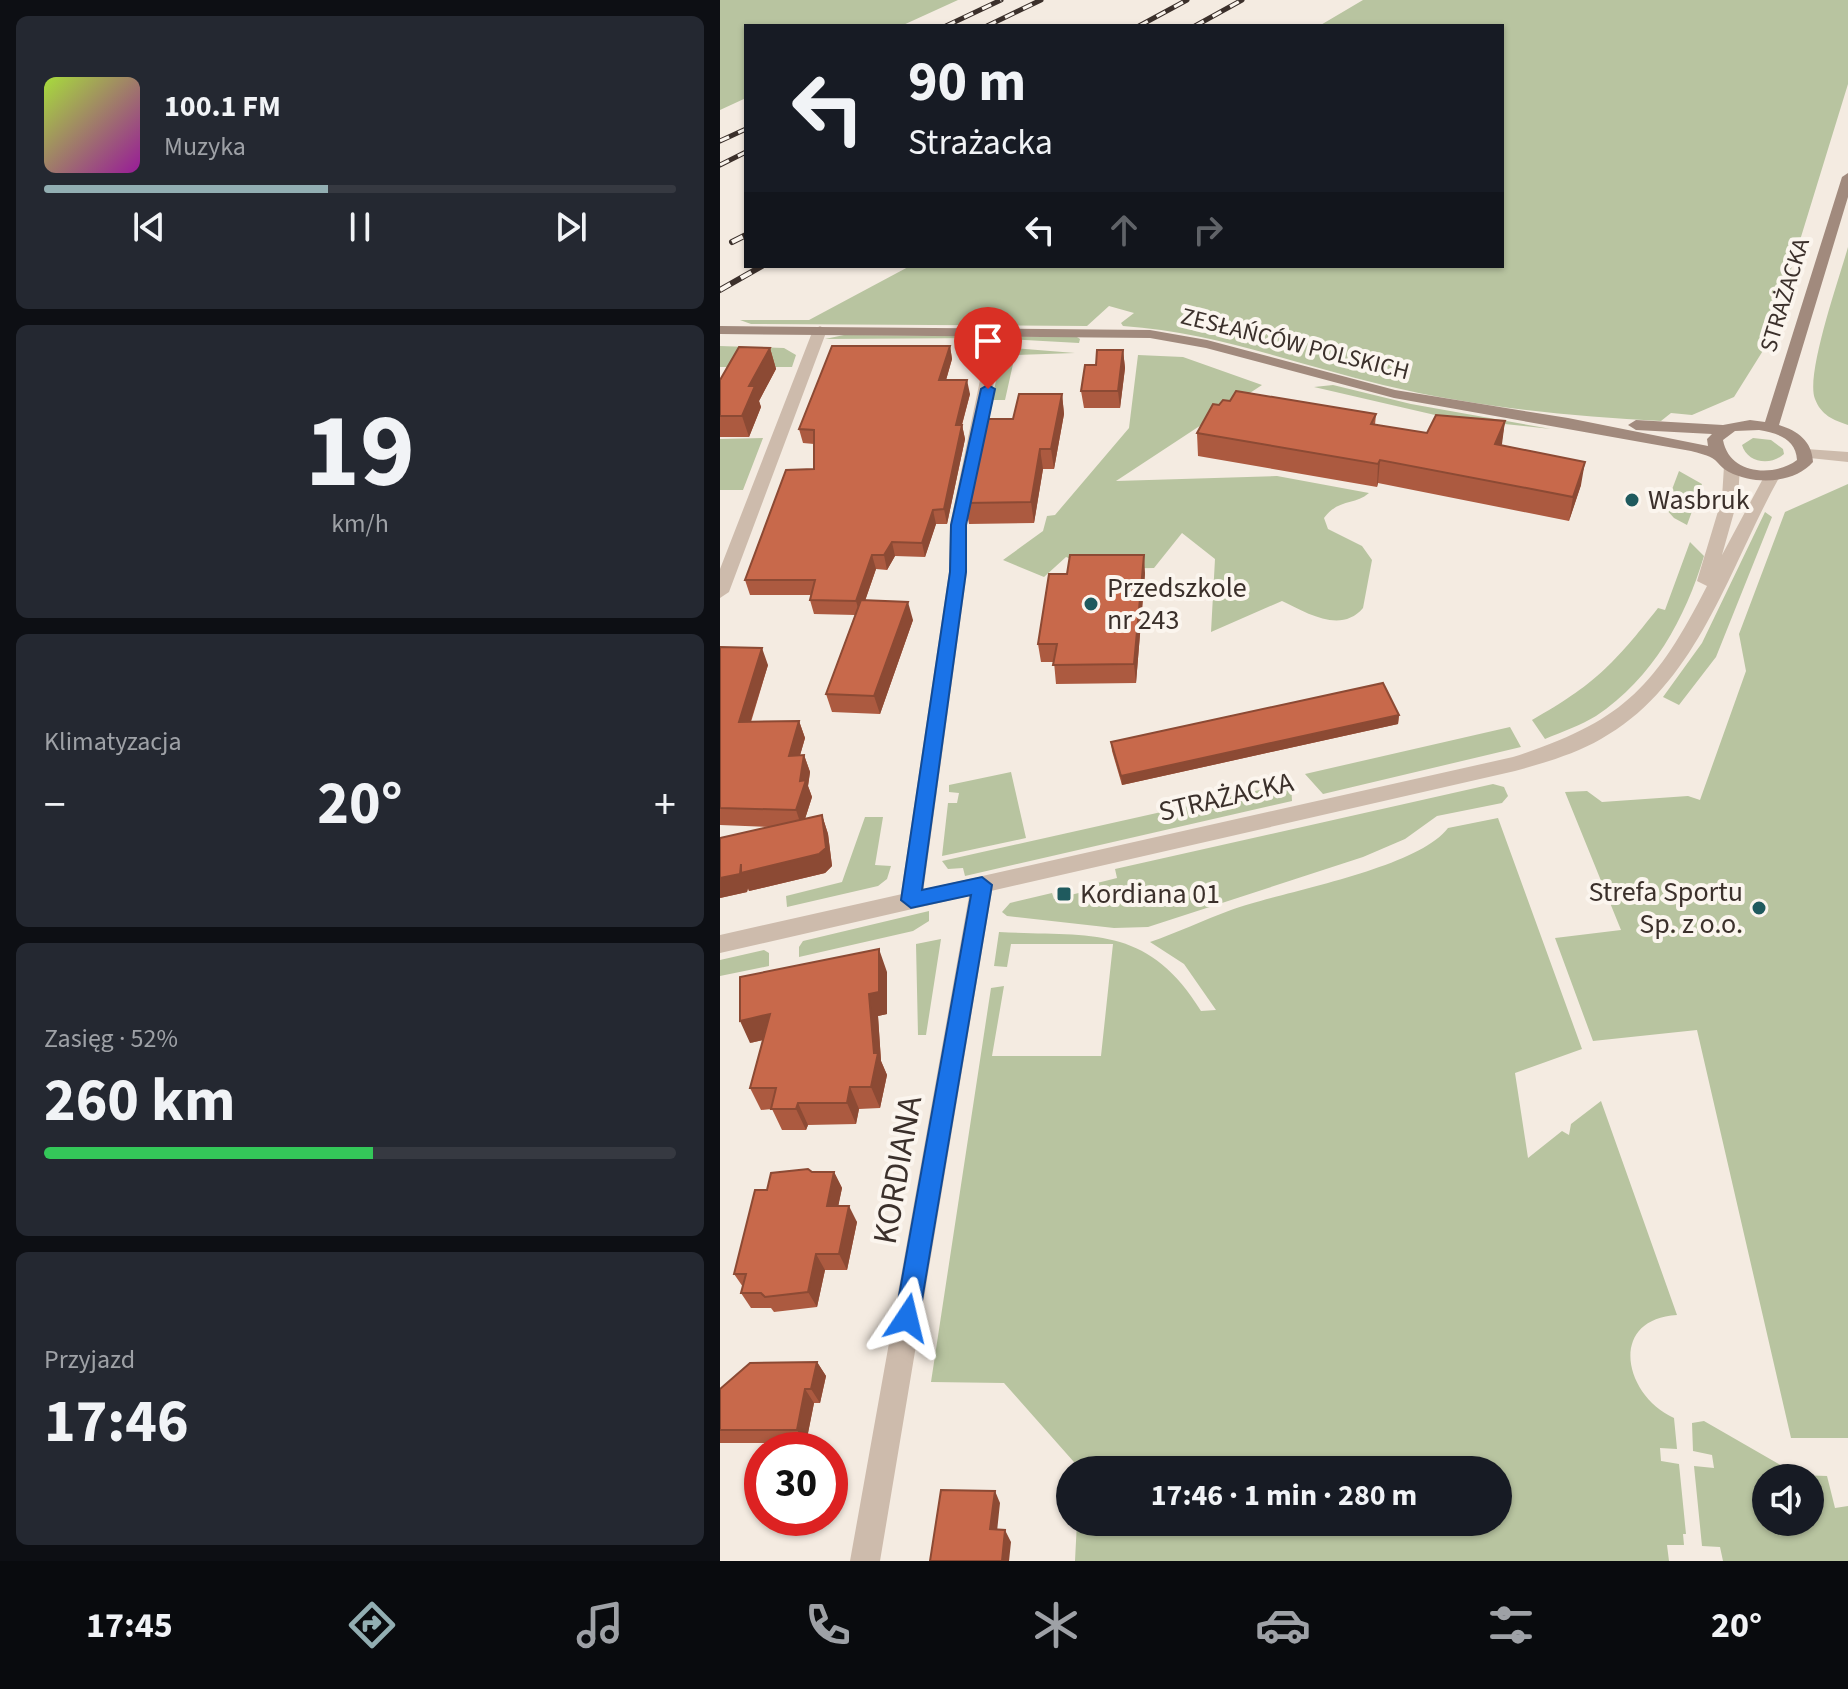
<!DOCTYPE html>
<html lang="pl">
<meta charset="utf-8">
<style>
body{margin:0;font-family:"Source Sans 3",sans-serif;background:#242831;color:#f1f3f6;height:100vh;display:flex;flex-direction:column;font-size:30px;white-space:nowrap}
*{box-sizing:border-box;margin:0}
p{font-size:26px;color:#9ea1a6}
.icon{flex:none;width:44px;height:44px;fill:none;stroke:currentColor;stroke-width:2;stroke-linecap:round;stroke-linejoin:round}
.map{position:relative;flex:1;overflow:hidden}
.side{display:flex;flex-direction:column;gap:16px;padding:16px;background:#0d0f14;width:720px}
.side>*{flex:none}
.top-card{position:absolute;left:24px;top:24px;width:760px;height:244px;border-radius:0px;box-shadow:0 2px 6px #0004;background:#171b24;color:#f1f3f6;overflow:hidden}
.buttons{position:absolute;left:1032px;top:1464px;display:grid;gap:16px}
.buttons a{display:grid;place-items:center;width:72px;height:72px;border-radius:50%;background:#171b24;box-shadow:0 2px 6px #0004;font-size:40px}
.speed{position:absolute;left:24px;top:1432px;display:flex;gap:16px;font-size:40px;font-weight:700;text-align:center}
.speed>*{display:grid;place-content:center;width:104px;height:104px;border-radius:50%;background:#171b24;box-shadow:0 2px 6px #0004;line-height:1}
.speed .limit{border:12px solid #d22;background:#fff;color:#111}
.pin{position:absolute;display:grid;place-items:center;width:68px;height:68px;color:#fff;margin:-82px -34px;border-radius:50% 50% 50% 0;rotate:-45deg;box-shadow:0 0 8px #0007}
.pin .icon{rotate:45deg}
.me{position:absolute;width:88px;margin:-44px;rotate:10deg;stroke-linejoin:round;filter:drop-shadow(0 0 6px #0008)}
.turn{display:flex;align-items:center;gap:28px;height:168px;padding:0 32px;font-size:36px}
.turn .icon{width:104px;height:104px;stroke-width:2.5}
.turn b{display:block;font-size:56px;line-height:68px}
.lanes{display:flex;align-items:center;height:76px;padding:0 32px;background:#0003;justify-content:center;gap:40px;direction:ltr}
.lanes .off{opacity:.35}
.big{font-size:60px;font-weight:700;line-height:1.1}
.side .tile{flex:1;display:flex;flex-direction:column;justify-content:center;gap:12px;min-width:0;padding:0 28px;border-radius:12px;background:#242831}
.side .dial{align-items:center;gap:0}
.dial b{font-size:104px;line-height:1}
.song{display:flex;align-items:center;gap:24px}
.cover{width:96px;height:96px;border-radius:12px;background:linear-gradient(135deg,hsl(80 70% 55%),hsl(300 70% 35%))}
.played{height:8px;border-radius:4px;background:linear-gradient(90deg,#92aeb2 45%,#363941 45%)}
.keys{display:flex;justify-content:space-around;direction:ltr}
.heat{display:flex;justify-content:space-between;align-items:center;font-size:44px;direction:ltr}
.charge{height:12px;border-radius:6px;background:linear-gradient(90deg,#34c759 52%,#363941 0)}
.trip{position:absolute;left:336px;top:1456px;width:456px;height:80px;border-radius:40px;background:#171b24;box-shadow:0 2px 6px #0004;font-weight:700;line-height:80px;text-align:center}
.tabs{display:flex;height:128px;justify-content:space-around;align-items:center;background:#090b0e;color:#9ea1a6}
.tabs .icon{width:56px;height:56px}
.tabs .on{color:#92aeb2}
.tabs b{font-size:36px;color:#f1f3f6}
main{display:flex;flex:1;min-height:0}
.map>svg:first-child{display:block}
.green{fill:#b8c4a0;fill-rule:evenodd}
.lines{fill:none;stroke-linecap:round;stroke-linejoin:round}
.minor{fill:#cdbbac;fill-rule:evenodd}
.tertiary{fill:#cdbbac;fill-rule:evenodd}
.secondary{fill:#a18a7d;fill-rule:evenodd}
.rail-far1-casing{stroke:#3b302b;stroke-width:5}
.rail-casing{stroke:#3b302b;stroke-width:6}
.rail-far1{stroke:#fbf5ee;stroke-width:3;stroke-dasharray:10;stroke-linecap:butt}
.rail{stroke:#fbf5ee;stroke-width:4;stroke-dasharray:12;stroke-linecap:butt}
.wall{fill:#ac5a40}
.shaded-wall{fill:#8c4a34}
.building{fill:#c8694b;stroke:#8c4a34;stroke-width:2}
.route{fill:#1a73e8;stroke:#114b97;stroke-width:2}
.poi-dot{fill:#1f5a5e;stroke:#fbf5ee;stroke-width:3}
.labels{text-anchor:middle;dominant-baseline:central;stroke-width:8;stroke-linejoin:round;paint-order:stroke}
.far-street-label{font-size:24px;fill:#3b302b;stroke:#fbf5ee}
.poi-label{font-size:28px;fill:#3b302b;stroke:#fbf5ee;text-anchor:start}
.street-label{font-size:28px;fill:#3b302b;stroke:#fbf5ee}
.near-street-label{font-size:34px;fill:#3b302b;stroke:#fbf5ee}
</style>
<main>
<section class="side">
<div class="tile">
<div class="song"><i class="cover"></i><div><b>100.1 FM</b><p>Muzyka</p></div></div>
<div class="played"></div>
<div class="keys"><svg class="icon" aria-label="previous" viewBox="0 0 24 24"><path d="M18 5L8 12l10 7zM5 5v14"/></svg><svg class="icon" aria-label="pause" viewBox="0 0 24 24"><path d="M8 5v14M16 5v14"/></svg><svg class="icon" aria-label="next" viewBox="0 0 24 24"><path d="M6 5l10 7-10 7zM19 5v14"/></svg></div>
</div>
<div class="tile dial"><b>19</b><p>km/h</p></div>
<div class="tile"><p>Klimatyzacja</p>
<div class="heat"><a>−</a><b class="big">20°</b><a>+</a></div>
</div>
<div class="tile"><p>Zasięg · 52%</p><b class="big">260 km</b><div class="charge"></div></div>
<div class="tile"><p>Przyjazd</p><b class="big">17:46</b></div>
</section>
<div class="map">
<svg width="1128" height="1561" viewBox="0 0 1128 1561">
<rect width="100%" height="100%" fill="#f4ebe1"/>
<path class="green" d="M 0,0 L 238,0 L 181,26 L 26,26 L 26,98 L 0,110 Z
M 643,0 L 1128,0 L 1128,84 L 1049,341 L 1014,397 L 972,415 L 951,413 L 941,421 C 847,416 755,407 663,385 C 576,364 493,332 403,326 L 401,323 L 414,313 L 389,306 L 367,326 L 31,324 L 20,320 L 89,320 L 190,266 L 782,266 L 782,26 L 599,26 Z
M 1128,247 L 1128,425 C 1113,420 1101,415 1095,399 C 1085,375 1120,276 1128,247 Z
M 124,335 L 357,337 L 360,339 L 359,343 L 267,338 L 105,339 Z
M 0,346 L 64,348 L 76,355 L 72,367 L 0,367 Z
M 280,347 L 355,353 L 295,355 L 285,400 L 272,400 L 281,356 L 276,356 Z
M 418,355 L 463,357 L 542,385 L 396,481 L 557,476 L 649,493 C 634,506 619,498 604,518 L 608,529 L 642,546 L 652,560 L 643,608 C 621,634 587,613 562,601 L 491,632 L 495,559 L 462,533 L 434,568 L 377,569 L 346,557 L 324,577 L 283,560 L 323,531 L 327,516 L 335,515 L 409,428 Z
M 613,385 L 691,404 L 831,429 L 728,418 L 594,387 Z
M 43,438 L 23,490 L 0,490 L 0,439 Z
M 1033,438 L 1051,440 L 1063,449 L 1064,454 C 1051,466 1027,463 1022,445 Z
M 959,471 L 982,484 L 967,525 L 954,518 L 945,508 Z
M 1128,484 L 1128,1438 L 1071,1438 L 977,1030 L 873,1041 L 835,938 L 901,930 L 845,792 L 867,791 L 882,802 L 968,796 L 980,800 L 1026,671 L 1019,634 L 1065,512 Z
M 1045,512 L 1052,517 L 996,657 L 959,705 L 943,697 L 982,643 Z
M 970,542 L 984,556 C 965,619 933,678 876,716 C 861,725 842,732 825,739 L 812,720 C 874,685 894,664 938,608 L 945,610 Z
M 790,727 L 801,747 L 603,794 L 585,774 Z
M 291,772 L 306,838 L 222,856 L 228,803 L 237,803 L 239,793 L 229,792 L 229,785 Z
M 571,783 L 572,801 L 245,876 L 243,868 L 228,869 L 222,861 Z
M 773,784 L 784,787 L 788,796 L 782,803 L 717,816 L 685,839 L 643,857 L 428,927 L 394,928 L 287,916 L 282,912 L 290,903 L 332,893 L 334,899 L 371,890 L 369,885 L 397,878 L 395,869 Z
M 145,817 L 163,817 L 155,865 L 171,866 L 167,879 L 158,886 L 67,907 L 66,896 L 122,882 Z
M 778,818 L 862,1049 L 795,1073 L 808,1158 L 842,1131 L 849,1135 L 851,1124 L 881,1101 L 957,1315 C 888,1319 903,1395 954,1418 L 957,1449 L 940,1448 L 941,1461 L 959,1464 L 966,1534 L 963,1534 L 964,1545 L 947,1545 L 949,1561 L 355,1561 L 357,1522 L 778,1522 L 778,1470 L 361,1470 L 284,1383 L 211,1382 L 271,988 L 284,986 L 272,1056 L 381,1056 L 393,944 L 291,944 L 287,967 L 274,966 L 279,932 C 370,937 427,923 481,1011 L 496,1010 L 464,964 L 430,942 C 457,933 483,920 511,910 C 564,891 697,869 728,828 Z
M 209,911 L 209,921 L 193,931 L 79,957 L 79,947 L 83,941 Z
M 221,939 L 206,1035 L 198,1035 L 196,944 Z
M 44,950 L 49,953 L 49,966 L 0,976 L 0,960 Z
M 984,1421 L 1078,1475 L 1107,1476 L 1115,1508 L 1128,1506 L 1128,1561 L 1003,1561 L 1000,1547 L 982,1546 L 974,1466 L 994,1468 L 992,1455 L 973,1451 L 972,1423 ZM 1090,1478 L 1090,1522 L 1046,1522 L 1046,1478 Z"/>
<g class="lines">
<path class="minor" d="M 100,326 L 107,330 L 9,592 L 0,598 L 0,569 L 93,330 Z
M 273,347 L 280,351 L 246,525 L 247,572 L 202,900 L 199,906 L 183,906 L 180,900 L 229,572 L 230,525 L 266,351 Z
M 1086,449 L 1128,452 L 1128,462 L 1080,457 L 1080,451 Z
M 262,877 L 270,879 L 273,885 L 160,1561 L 130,1561 L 251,885 L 254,879 Z"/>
<path class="tertiary" d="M 1012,461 L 1020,466 L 1018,498 L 1002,555 L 1046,473 L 1052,471 L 1060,476 C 1009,567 978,685 881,739 C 855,754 824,763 795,771 L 0,953 L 0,935 L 793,757 C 902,722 935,688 987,586 L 977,581 L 1002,498 L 1004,466 Z"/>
<path class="secondary" d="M 1128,173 L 1128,197 L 1059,425 C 1078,431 1092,441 1093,462 C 1074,484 1034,485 1009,472 C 1003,469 1000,465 995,460 C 989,455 978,453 971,451 L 674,398 L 486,348 L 430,338 L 0,334 L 0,326 L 430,330 L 487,340 L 675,390 L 848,418 L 988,446 L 987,439 L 992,434 L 916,430 L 908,425 L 916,420 L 1003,425 L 1030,420 L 1045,422 L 1122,177 ZM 1039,430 C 1057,433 1076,439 1077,460 C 1053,478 1009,474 1003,440 L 1015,431 Z"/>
<g class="rail-far1-casing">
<path id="rail-far1" d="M 226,26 L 281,0
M 267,26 L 321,0
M 419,26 L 467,0
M 475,26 L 522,0
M 0,141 L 26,129
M 0,165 L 26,152"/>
</g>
<g class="rail-casing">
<path id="rail" d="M 12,242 L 26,235
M 0,290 L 42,266"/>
</g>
<use href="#rail-far1" class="rail-far1"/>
<use href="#rail" class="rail"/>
</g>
<path class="wall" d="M 230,346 L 232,359 L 226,380 L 250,394 L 242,425 L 245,439 L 227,524 L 216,524 L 205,557 L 175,556 L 167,570 L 156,569 L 145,601 L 193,620 L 160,714 L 112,712 L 106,694 L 135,615 L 94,614 L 90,600 L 91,595 L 30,595 L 25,580 L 94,469 L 94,444 L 83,443 L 79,429 Z
M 50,348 L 56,369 L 39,401 L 41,407 L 29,437 L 0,437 L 0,380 Z
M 403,350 L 405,368 L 400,408 L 364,408 L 361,391 Z
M 342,394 L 344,414 L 334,469 L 323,469 L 314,523 L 249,524 L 245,503 L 293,419 Z
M 499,405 L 656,414 L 655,425 L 707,433 L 785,421 L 781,446 L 861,485 L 849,521 L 658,483 L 657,487 L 478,456 L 477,433 Z
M 425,573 L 416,683 L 336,684 L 334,662 L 321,662 L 318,644 Z
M 0,647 L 48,665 L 31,722 L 79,721 L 85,738 L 80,755 L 84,755 L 90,772 L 88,786 L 92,797 L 85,819 L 102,815 L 108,834 L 112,866 L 105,873 L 29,891 L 28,888 L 27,892 L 0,898 L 51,827 L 0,825 Z
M 679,715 L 678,724 L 402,785 L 392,751 L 391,742 Z
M 167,972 L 167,1014 L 158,1016 L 161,1061 L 167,1075 L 160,1108 L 139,1109 L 136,1124 L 88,1125 L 86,1130 L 62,1130 L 52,1109 L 41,1110 L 30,1088 L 43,1040 L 30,1043 Z
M 114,1172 L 122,1188 L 118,1206 L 137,1222 L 127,1270 L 105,1270 L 97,1307 L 54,1312 L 51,1308 L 31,1308 L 21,1293 L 23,1287 L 14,1274 L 47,1190 Z
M 97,1362 L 106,1376 L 100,1403 L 94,1403 L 86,1443 L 0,1443 L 0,1389 Z"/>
<path class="shaded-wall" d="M 230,346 L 232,359 L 222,394 L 219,380 Z
M 50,348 L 56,369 L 39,401 L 41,407 L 29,437 L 22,416 L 29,386 Z
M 403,350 L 405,368 L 400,408 L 398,391 Z
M 247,380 L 250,394 L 238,439 L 236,425 Z
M 342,394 L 344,414 L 334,469 L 331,449 Z
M 785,421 L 782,444 L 772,468 L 775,444 Z
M 242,425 L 245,439 L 227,524 L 224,509 Z
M 320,449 L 323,469 L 314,523 L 311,502 Z
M 660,460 L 658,483 L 657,487 L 658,464 Z
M 865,462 L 861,485 L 849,521 L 853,497 Z
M 213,510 L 216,524 L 205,557 L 202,543 Z
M 172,542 L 175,556 L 167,570 L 164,555 Z
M 152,555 L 156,569 L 140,615 L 136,601 Z
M 424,555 L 425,573 L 416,683 L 414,664 Z
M 188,602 L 193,620 L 160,714 L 154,696 Z
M 42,648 L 48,665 L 25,739 L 19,722 Z
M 679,715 L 678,724 L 402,785 L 401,776 Z
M 79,721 L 85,738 L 75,773 L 69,756 Z
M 84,755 L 90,772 L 88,786 L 92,797 L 82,828 L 76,810 Z
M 102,815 L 108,834 L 112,866 L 105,873 L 29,891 L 28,888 L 27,892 L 0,898 L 0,878 Z
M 159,949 L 167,972 L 167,1014 L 158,1016 L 161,1061 L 167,1075 L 160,1108 L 151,1087 L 154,1053 L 149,994 Z
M 50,1014 L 60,1036 L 30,1043 L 20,1021 Z
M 130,1087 L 139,1109 L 136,1124 L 127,1103 Z
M 78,1103 L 88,1125 L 86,1130 L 76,1109 Z
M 114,1172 L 122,1188 L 115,1222 L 107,1206 Z
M 129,1206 L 137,1222 L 127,1270 L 119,1254 Z
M 96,1254 L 105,1270 L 97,1307 L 88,1292 Z
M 97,1362 L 106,1376 L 100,1403 L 91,1389 Z
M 85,1389 L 94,1403 L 86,1443 L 77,1430 Z
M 275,1491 L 280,1503 L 276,1541 L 270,1529 Z
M 285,1530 L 291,1542 L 289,1561 L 282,1561 Z"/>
<path class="building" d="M 112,346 L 230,346 L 219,380 L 247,380 L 236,425 L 242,425 L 224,509 L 213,510 L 202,543 L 172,542 L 164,555 L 152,555 L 136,601 L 90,600 L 95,580 L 25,580 L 66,470 L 94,469 L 94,430 L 79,429 Z
M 19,347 L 50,348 L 29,386 L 35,386 L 22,416 L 0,416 L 0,380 Z
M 377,350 L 403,350 L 398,391 L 361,391 L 365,365 L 376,365 Z
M 516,391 L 656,414 L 651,424 L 707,433 L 716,415 L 785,421 L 775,444 L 865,462 L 853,497 L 660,460 L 658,464 L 477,433 L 493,404 L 499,405 L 503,400 L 510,401 Z
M 299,394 L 342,394 L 331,449 L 320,449 L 311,502 L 245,503 L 262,419 L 293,419 Z
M 350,555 L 424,555 L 414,664 L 333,665 L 337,644 L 318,644 L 329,574 L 347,574 Z
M 141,600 L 188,602 L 154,696 L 106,694 Z
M 0,647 L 42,648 L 19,722 L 79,721 L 69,756 L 84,755 L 80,781 L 86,780 L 76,810 L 0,808 Z
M 663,683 L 679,715 L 401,776 L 391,742 Z
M 102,815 L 106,848 L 99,854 L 21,873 L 21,864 L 20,874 L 0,878 L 0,838 Z
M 159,949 L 159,992 L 149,994 L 154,1053 L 158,1053 L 151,1087 L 130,1087 L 127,1103 L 78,1103 L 76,1109 L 51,1109 L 56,1088 L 30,1088 L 50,1014 L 20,1021 L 20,977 Z
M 88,1169 L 92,1172 L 114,1172 L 107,1206 L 129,1206 L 119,1254 L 96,1254 L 88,1292 L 45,1297 L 41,1293 L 21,1293 L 26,1274 L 14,1274 L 35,1190 L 47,1190 L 51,1173 Z
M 97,1362 L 91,1389 L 85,1389 L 77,1430 L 0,1430 L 0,1389 L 30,1363 Z
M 221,1490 L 275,1491 L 270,1529 L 285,1530 L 282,1561 L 210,1561 Z"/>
<path class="route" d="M 268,385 L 275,389 L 246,525 L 246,572 L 202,890 L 262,877 L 272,885 L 199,1318 L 196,1327 L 187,1330 L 178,1327 L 175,1318 L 251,895 L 191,908 L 181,900 L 230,572 L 231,525 L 261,389 Z"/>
<g class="poi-dot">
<circle cx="912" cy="500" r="8"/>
<circle cx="371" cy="604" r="8"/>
<rect x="336" y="886" width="16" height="16" rx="4"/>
<circle cx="1039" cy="908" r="8"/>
</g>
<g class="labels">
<g class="far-street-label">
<text transform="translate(1065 295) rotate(-73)">STRAŻACKA</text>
<text transform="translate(575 344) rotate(14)">ZESŁAŃCÓW POLSKICH</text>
</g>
<g class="poi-label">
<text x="928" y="500">Wasbruk</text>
<text x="387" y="588">Przedszkole<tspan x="387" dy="32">nr 243</tspan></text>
<text x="1023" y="892" text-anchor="end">Strefa Sportu<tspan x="1023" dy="32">Sp. z o.o.</tspan></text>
<text x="360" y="894">Kordiana 01</text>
</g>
<g class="street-label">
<text transform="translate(506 797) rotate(-13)">STRAŻACKA</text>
</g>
<g class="near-street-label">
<text transform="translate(178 1170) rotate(-80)">KORDIANA</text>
</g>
</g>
</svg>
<div class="buttons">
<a><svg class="icon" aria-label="sound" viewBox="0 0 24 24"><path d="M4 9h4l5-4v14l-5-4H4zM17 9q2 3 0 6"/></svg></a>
</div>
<div class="speed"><div class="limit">30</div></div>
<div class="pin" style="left:268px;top:389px;background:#d93025"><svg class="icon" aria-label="arrive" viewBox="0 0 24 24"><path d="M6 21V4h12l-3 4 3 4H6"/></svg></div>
<svg class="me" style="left:187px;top:1318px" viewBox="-20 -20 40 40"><path d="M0-17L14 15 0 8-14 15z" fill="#1a73e8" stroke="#fff" stroke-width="4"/></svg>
<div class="trip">17:46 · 1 min · 280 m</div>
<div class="top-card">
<div class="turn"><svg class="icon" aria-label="left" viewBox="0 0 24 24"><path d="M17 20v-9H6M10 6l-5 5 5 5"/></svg><div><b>90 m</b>Strażacka</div></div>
<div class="lanes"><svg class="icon" aria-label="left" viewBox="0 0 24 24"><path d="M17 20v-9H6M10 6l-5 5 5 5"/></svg><svg class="icon off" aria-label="ahead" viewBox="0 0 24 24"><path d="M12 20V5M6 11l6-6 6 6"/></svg><svg class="icon off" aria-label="right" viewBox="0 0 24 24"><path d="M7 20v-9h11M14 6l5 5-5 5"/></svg></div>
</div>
</div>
</main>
<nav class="tabs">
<b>17:45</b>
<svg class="icon on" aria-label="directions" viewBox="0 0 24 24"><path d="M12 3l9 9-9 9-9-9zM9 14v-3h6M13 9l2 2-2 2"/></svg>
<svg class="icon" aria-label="music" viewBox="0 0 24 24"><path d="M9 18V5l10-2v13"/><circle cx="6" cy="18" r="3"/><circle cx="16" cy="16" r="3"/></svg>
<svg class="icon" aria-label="phone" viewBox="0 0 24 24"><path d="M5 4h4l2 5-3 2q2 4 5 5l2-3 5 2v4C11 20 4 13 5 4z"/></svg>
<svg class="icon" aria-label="climate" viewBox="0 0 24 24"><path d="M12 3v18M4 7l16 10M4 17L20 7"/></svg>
<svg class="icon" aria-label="car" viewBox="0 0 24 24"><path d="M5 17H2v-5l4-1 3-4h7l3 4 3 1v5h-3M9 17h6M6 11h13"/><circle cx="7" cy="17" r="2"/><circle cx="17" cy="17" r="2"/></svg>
<svg class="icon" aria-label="filters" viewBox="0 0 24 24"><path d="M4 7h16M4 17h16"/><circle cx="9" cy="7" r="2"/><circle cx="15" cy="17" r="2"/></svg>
<b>20°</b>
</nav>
